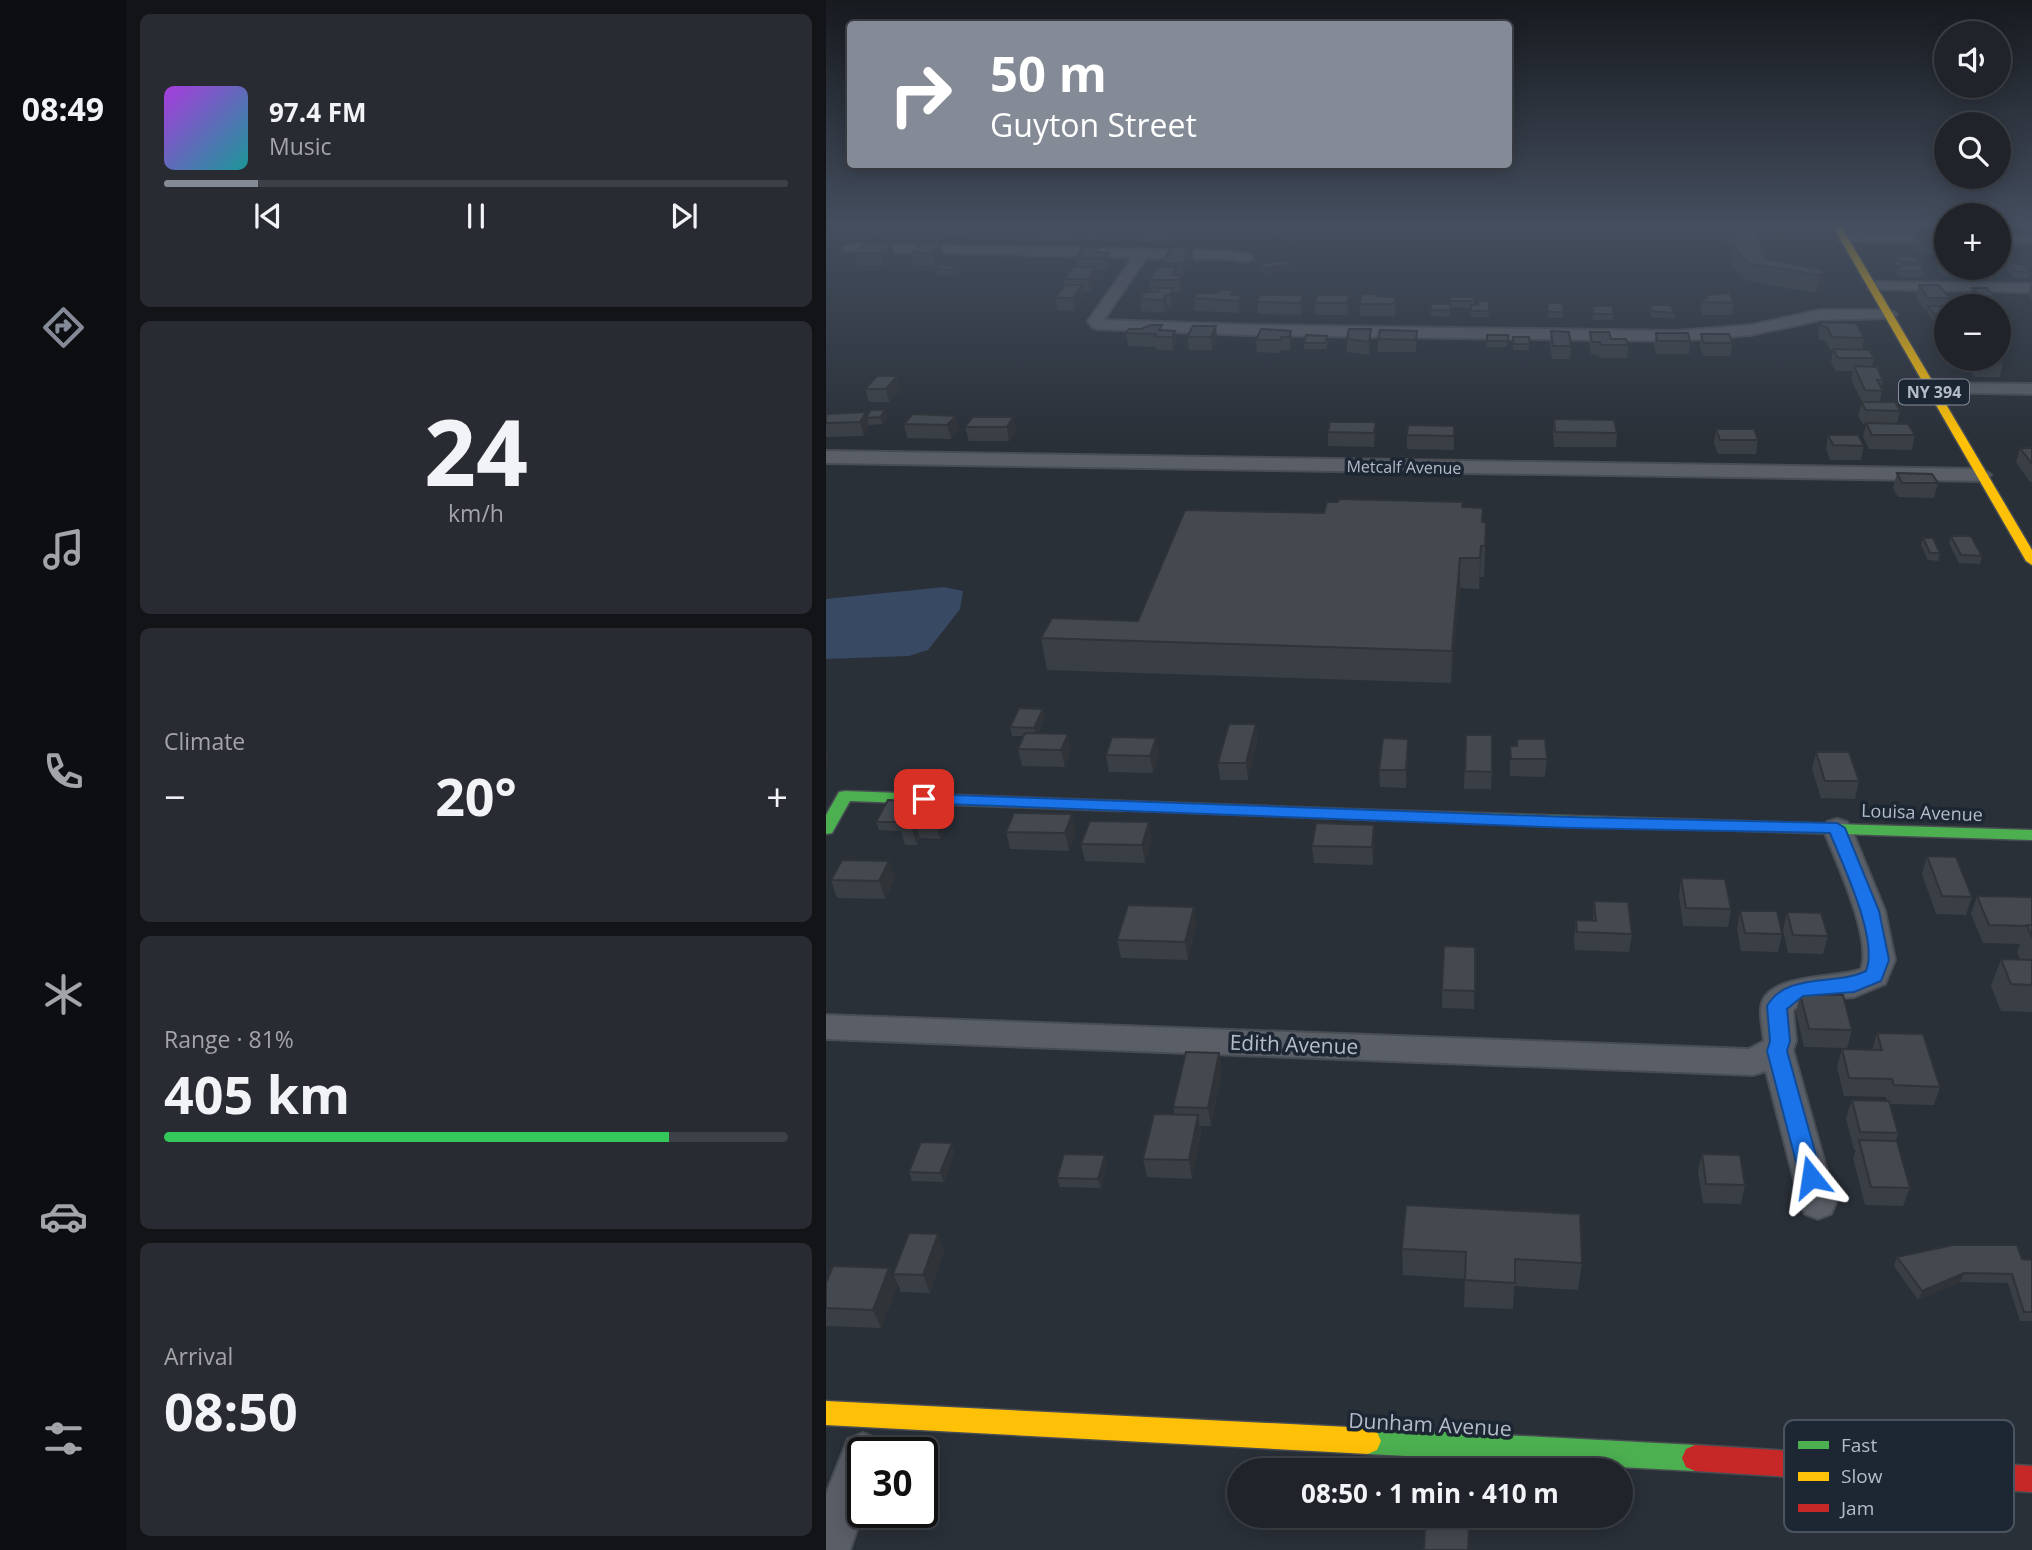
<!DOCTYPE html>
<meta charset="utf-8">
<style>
body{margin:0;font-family:"Open Sans",sans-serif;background:#282c32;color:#f1f3f6;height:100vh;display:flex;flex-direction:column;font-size:26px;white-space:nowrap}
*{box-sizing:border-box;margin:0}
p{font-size:23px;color:#a2a4a8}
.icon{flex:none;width:38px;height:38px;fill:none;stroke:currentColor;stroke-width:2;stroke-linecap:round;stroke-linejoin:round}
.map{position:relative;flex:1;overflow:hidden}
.drawer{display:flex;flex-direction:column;gap:14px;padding:14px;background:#121417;width:700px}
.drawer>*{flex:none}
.guide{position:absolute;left:21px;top:21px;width:665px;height:147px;border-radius:7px;box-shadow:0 4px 18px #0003,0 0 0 2px #3d4147;background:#848b96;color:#fff;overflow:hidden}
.tools{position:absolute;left:1108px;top:21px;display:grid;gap:14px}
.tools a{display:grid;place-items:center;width:77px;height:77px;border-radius:50%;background:#20242a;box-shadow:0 4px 18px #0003,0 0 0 2px #3d4147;font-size:35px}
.speed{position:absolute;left:21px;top:1437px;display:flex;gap:14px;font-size:35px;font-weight:700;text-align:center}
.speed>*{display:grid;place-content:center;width:91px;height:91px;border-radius:50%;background:#20242a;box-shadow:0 4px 18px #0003,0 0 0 2px #3d4147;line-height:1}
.speed .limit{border:4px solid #111;border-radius:10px;background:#fff;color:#111}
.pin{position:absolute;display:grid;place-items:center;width:60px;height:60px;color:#fff;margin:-30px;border-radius:14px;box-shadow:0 4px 10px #0006}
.me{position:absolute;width:77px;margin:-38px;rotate:345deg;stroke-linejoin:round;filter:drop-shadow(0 0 5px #0008)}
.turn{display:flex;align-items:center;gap:24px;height:147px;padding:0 28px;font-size:32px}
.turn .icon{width:91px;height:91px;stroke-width:2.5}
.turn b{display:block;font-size:49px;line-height:60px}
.big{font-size:52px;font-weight:700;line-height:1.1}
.drawer .card{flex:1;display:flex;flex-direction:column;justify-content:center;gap:10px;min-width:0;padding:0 24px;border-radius:10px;background:#282c32}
.drawer .dial{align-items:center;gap:0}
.dial b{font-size:91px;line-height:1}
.song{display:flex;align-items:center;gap:21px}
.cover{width:84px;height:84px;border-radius:10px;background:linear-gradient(135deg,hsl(280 70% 55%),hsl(180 70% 35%))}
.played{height:7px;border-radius:4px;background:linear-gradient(90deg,#848b96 15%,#3d4147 15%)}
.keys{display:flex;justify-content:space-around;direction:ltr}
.heat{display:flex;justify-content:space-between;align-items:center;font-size:38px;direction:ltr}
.charge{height:10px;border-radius:5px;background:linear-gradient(90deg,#34c759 81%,#3d4147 0)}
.trip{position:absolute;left:401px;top:1458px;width:406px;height:70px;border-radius:35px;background:#20242a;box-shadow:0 4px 18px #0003,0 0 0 2px #3d4147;font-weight:700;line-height:70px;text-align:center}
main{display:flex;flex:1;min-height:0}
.dock{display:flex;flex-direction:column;width:126px;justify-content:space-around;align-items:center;background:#0d0e11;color:#a2a4a8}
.dock .icon{width:49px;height:49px}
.dock .selected{color:#848b96}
.dock b{font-size:32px;color:#f1f3f6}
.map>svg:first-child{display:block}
.water{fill:#384963}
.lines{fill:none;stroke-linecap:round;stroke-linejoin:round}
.street-casing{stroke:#484c53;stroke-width:4}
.fast-casing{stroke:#484c53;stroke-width:3}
.slow-casing{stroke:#484c53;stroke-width:3}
.jam-casing{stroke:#484c53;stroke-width:3}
.street{fill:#5a5e66;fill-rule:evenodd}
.fast{fill:#4caf50;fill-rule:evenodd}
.slow{fill:#ffc107;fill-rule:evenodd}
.jam{fill:#c62828;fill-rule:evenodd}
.wall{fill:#3a3f45}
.shaded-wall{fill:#303338}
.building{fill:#444950;stroke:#303338;stroke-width:2}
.route{fill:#1a73e8;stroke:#114b97;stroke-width:2}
.labels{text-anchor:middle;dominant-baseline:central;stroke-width:7;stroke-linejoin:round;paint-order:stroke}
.shield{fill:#1d2633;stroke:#878f9c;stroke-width:2}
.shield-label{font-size:16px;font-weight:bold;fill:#b4bcc9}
.far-street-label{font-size:16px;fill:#b4bcc9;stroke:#1d2633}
.street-label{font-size:18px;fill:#b4bcc9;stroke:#1d2633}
.near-street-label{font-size:21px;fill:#b4bcc9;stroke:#1d2633}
.key{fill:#1d2633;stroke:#4a5360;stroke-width:2}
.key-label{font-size:19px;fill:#b4bcc9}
</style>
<main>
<nav class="dock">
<b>08:49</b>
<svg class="icon selected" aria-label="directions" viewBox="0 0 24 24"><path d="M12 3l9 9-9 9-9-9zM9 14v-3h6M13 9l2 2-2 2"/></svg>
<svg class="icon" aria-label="music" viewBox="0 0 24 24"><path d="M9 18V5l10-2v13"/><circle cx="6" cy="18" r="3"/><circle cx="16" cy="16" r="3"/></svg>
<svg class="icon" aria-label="phone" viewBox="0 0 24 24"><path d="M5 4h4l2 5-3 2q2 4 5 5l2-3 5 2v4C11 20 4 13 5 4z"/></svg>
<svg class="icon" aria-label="climate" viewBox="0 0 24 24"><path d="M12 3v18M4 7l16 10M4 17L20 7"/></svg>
<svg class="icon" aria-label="car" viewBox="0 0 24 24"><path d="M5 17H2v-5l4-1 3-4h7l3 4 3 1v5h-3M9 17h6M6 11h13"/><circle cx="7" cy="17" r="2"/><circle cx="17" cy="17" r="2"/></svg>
<svg class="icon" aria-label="filters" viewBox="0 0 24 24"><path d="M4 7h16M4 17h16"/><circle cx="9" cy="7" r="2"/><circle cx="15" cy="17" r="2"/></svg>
</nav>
<section class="drawer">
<div class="card">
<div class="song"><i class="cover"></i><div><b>97.4 FM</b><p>Music</p></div></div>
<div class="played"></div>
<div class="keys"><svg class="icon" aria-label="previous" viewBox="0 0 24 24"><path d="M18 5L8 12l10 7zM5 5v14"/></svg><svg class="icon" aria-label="pause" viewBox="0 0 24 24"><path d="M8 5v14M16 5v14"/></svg><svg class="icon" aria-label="next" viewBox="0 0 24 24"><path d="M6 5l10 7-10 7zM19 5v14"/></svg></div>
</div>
<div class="card dial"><b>24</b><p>km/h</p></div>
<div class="card"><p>Climate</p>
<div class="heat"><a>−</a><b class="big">20°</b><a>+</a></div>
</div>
<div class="card"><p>Range · 81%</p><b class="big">405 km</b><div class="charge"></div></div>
<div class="card"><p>Arrival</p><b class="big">08:50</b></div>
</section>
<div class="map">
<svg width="1206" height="1550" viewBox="0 0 1206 1550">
<rect width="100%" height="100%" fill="#2a3038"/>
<path class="water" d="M 118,587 L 137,591 L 134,609 L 102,650 L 83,656 L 0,659 L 0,599 Z"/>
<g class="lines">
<g class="street-casing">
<path id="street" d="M 1017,234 L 1120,235 L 1120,243 L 1012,241 L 1012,235 Z
M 1172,235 L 1206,235 L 1206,243 L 1172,243 Z
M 24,244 L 401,251 L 425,255 L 427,258 L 420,262 L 401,259 L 320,258 L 278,320 L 423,325 L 850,331 L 925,325 L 994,310 L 1064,310 L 1071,314 L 1064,318 L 994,320 L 925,335 L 850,341 L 423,335 L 271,329 L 266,327 L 262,321 L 307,257 L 19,251 L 17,248 Z
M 1047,282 L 1206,284 L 1206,292 L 1042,289 L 1042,283 Z
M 1106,383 L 1206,384 L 1206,394 L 1100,392 L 1098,388 Z
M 0,451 L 1156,469 L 1165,475 L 1156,481 L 0,463 Z
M 1011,819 L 1021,822 L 1025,828 L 1059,911 L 1069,960 L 1059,984 L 1028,997 L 980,1001 L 967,1010 L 970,1041 L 967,1050 L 1010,1203 L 1005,1214 L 992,1219 L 979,1214 L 974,1203 L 940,1071 L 927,1075 L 0,1039 L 0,1015 L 923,1049 L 938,1041 C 937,1031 934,1019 935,1008 C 938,972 1012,979 1035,969 C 1047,939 1009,859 997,828 L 1001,822 Z
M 37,1433 L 52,1439 L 58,1452 L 37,1452 L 37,1512 L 24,1550 L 0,1550 L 0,1494 L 22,1439 Z"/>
</g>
<g class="fast-casing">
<path id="fast" d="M 19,791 L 296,801 L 304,806 L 296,811 L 24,801 L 6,833 L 0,834 L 0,815 L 13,792 Z
M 549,810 L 1206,830 L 1206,840 L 543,819 L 541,815 Z
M 542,1428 L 869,1445 L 878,1449 L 882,1458 L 878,1467 L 869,1471 L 542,1454 L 533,1450 L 529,1441 L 533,1432 Z"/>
</g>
<g class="slow-casing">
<path id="slow" d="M 1005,223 L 1013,223 L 1206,550 L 1206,565 L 1200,561 Z
M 0,1401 L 542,1428 L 551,1432 L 555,1441 L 551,1450 L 542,1454 L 0,1425 Z"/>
</g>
<g class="jam-casing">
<path id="jam" d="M 296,801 L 549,810 L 557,815 L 549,820 L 290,810 L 288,806 Z
M 869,1445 L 1206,1466 L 1206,1492 L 869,1471 L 860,1467 L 856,1458 L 860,1449 Z"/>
</g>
<use href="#street" class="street"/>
<use href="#fast" class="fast"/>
<use href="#slow" class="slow"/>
<use href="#jam" class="jam"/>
</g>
<path class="wall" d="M 45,223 L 87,223 L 90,233 L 84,238 L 65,240 L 44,237 L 41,226 Z
M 167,223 L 199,223 L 201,233 L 196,239 L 165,239 L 163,228 Z
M 255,223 L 256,234 L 251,240 L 208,240 L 206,229 Z
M 300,223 L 302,234 L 298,239 L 260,240 L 258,229 Z
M 405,223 L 405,234 L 402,240 L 374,239 L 373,228 Z
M 456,223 L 486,240 L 471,245 L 447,237 L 446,226 Z
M 864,223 L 875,223 L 875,227 L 866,227 Z
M 896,223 L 920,223 L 924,225 L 941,223 L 989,223 L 988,229 L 980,229 L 978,239 L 935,246 L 941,259 L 999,270 L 996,288 L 990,293 L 918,280 L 906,264 L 906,246 L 897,241 L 894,235 Z
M 1051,223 L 1120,223 L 1120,229 L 1094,227 L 1093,230 L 1055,230 Z
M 142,226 L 143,231 L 139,236 L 120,236 L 119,230 Z
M 352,226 L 353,237 L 350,242 L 312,242 L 311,231 Z
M 1088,232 L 1120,240 L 1120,254 L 1094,254 L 1086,243 Z
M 65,243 L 68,255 L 57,265 L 31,265 L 28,253 Z
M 115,245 L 118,256 L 109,265 L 88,265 L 85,253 Z
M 273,253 L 283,264 L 280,270 L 270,270 L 272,279 L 264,291 L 257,291 L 258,297 L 248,311 L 231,310 L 229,298 L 239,285 L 238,279 L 251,267 L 250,258 Z
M 1069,256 L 1094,263 L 1094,266 L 1098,272 L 1097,277 L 1073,277 L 1070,273 L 1072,267 L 1068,261 Z
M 367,259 L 358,275 L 352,275 L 357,287 L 354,292 L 348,292 L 349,301 L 345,307 L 342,307 L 339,313 L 315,311 L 314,298 L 325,292 L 323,280 L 337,267 L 336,263 Z
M 434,264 L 467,270 L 440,274 L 435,270 Z
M 1112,264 L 1145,272 L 1144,277 L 1116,276 L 1111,270 Z
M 1182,264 L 1204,272 L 1202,278 L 1188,278 L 1181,270 Z
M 129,266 L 130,272 L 125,276 L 111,275 L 109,269 Z
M 1205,283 L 1206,283 L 1206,300 L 1202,295 Z
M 1093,285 L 1123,298 L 1121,306 L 1120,306 L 1120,331 L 1114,331 L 1109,324 L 1110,321 L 1106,320 L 1101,312 L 1101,310 L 1099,310 L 1090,297 Z
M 1146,288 L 1169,297 L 1167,303 L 1152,303 L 1145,294 Z
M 408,290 L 408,295 L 415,295 L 416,308 L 413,313 L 369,311 L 368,298 Z
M 477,295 L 478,308 L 475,315 L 432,314 L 431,302 Z
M 523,295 L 524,307 L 522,315 L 489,315 L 489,303 Z
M 880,295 L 908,303 L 906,315 L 876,315 L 874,310 L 876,298 L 880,298 Z
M 550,296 L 570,297 L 569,316 L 534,316 L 534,304 Z
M 624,297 L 648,297 L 648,305 L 663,301 L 663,317 L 645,317 L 645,308 L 624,307 L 624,317 L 605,316 L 605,304 L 623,304 Z
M 721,303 L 738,312 L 737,318 L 722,318 Z
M 824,305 L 848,313 L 848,319 L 825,317 L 823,311 Z
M 766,306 L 787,314 L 787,320 L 767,320 Z
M 994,322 L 1038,338 L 1036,350 L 1048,358 L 1046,367 L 1057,380 L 1054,402 L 1074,411 L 1071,424 L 1089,435 L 1086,450 L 1043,449 L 1037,437 L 1040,424 L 1037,424 L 1032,416 L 1036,402 L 1025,379 L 1027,371 L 1010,371 L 1005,362 L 1007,350 L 1004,350 L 999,340 L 994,340 L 992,335 Z
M 367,326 L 391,338 L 386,350 L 363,350 L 361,337 Z
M 545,329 L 545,342 L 543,355 L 521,352 L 521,339 Z
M 337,330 L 349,331 L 351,343 L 347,350 L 330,350 L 330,347 L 302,346 L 300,333 Z
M 465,331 L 466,344 L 464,350 L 455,350 L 454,353 L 431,352 L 430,340 Z
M 591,331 L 590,352 L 552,352 L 552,339 Z
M 725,331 L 745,346 L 744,359 L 726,359 L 724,344 Z
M 764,332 L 802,345 L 801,358 L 774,358 L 773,355 L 765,354 L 763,344 Z
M 830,333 L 864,341 L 863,354 L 830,354 L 828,345 Z
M 875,334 L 906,343 L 904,356 L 877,356 L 874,347 Z
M 661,335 L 682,335 L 681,347 L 660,347 Z
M 703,337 L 703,350 L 687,350 L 687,343 Z
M 502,342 L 500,349 L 478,349 L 478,343 Z
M 1139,359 L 1172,359 L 1177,363 L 1174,377 L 1149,377 L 1138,362 Z
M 71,376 L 75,389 L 63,402 L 43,402 L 39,389 Z
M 40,412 L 41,416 L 61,417 L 56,424 L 43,425 L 38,436 L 0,437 L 0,415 Z
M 87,414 L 133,429 L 125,439 L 81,438 L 78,424 Z
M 187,417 L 190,431 L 183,441 L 143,441 L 139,427 Z
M 728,419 L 791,433 L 790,447 L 728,447 L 727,433 Z
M 550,422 L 550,436 L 548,447 L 502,446 L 502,432 Z
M 628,426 L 628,450 L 581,449 L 581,435 Z
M 890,429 L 932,440 L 930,454 L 892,454 L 888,443 Z
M 1002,435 L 1038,446 L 1035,460 L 1004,460 L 1000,449 Z
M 1194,448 L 1206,448 L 1206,482 L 1204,482 L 1190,462 Z
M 1071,473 L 1112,483 L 1108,498 L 1072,497 L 1067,488 Z
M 636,507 L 657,508 L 656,523 L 660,523 L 658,577 L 654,577 L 653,589 L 634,588 L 625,683 L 221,670 L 215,638 L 312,621 L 498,513 Z
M 1125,536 L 1156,556 L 1154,564 L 1133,563 L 1123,543 Z
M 1097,538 L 1114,553 L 1112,561 L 1102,560 L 1095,545 Z
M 219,717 L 212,733 L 245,751 L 239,767 L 196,766 L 192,749 L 198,736 L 186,736 L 184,727 Z
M 430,724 L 431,741 L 422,780 L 394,780 L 392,763 Z
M 640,735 L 666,772 L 665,789 L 638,789 Z
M 330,738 L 333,755 L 327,773 L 283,772 L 280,755 Z
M 582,739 L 582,756 L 580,788 L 554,787 L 553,770 Z
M 684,746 L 721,759 L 719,777 L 684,776 Z
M 990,752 L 1033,781 L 1029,799 L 995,798 L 986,769 Z
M 129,808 L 114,839 L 94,838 L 91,845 L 79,845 L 75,831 L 53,830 L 50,822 L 90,810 Z
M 548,825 L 549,842 L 547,865 L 488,863 L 486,846 Z
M 180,832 L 250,832 L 243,851 L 184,849 Z
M 326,840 L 319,863 L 259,861 L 255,844 Z
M 1101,856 L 1146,897 L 1140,915 L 1110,914 L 1096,874 Z
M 855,878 L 905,909 L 902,927 L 857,926 L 853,896 Z
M 69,879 L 59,899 L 11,898 L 5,880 Z
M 1151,896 L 1206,897 L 1206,1012 L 1175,1011 L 1165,986 L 1175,959 L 1194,959 L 1191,952 L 1194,944 L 1157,943 L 1145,914 Z
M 768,901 L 806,934 L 803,952 L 749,950 L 748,938 L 750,920 L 767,921 Z
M 914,911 L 956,934 L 952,952 L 915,951 L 911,929 Z
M 961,912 L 1002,936 L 997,954 L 962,953 L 957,930 Z
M 370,925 L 362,960 L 295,958 L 291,940 Z
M 649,947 L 648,1009 L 616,1008 L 616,990 Z
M 974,994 L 1026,1030 L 1021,1048 L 978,1047 L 970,1012 Z
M 1051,1033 L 1114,1087 L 1108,1105 L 1064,1104 L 1072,1133 L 1070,1141 L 1084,1188 L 1077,1206 L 1039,1205 L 1027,1158 L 1030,1150 L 1028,1150 L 1020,1118 L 1026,1100 L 1061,1101 L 1060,1097 L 1018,1096 L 1011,1067 L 1016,1049 L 1046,1050 Z
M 393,1053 L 396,1071 L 385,1126 L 374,1126 L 375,1134 L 366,1179 L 321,1177 L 317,1159 L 349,1115 L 347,1107 Z
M 129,1152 L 118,1182 L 86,1181 L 83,1172 Z
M 876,1154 L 919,1185 L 915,1204 L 877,1203 L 872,1172 Z
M 279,1155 L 281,1164 L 275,1188 L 234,1187 L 231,1178 Z
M 580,1205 L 756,1263 L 752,1290 L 688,1286 L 687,1309 L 638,1307 L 639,1279 L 577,1275 L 576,1249 Z
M 112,1234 L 118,1252 L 104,1293 L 75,1292 L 67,1274 Z
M 1071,1257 L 1206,1260 L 1206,1321 L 1194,1321 L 1182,1283 L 1134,1282 L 1092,1300 L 1068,1266 Z
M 63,1268 L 71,1286 L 55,1328 L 0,1326 L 0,1283 Z"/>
<path class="shaded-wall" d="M 87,223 L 90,233 L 84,238 L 65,240 L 62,228 Z
M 198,223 L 199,223 L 201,233 L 196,239 L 194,228 Z
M 255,223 L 256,234 L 251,240 L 250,229 Z
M 300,223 L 302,234 L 298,239 L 296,228 Z
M 405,223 L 405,234 L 402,240 L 401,229 Z
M 976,223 L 981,223 L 978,239 L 930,247 L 928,254 L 932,230 Z
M 142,226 L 143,231 L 139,236 L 138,230 Z
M 352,226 L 353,237 L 350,242 L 349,231 Z
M 485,229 L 486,240 L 471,245 L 471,233 Z
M 65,243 L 68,255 L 57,265 L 54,253 Z
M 115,245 L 118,256 L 109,265 L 106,253 Z
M 366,248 L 367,259 L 358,275 L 356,264 Z
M 282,253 L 283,264 L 280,270 L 278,258 Z
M 466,264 L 467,270 L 440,274 L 439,268 Z
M 129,266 L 130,272 L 125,276 L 124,270 Z
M 270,267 L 272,279 L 264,291 L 262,279 Z
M 999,270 L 996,288 L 990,293 L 993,275 Z
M 356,275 L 357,287 L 354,292 L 353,280 Z
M 256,285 L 258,297 L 248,311 L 247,298 Z
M 347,288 L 349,301 L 345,307 L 344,295 Z
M 340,295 L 342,307 L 339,313 L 337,301 Z
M 415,295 L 416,308 L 413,313 L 412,301 Z
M 477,295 L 478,308 L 475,315 L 475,303 Z
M 523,295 L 524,307 L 522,315 L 521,303 Z
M 390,326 L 391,338 L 386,350 L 385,337 Z
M 545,329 L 545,342 L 543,355 L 543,342 Z
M 349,331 L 351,343 L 347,350 L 346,337 Z
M 465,331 L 466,344 L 464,350 L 463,337 Z
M 71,376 L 75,389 L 63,402 L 60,389 Z
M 59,410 L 61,417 L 56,424 L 54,417 Z
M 40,412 L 43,426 L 38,436 L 34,422 Z
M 130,416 L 133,429 L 125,439 L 121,425 Z
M 187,417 L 190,431 L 183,441 L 181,427 Z
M 550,422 L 550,436 L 548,447 L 548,433 Z
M 657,508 L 654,577 L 653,589 L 654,558 Z
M 634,558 L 634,588 L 625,683 L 626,651 Z
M 217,709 L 219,717 L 210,736 L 208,728 Z
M 430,724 L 431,741 L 422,780 L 420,763 Z
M 242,734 L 245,751 L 239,767 L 235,750 Z
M 330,738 L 333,755 L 327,773 L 324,756 Z
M 582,739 L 582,756 L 580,788 L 580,770 Z
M 0,751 L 3,759 L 0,764 Z
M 124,791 L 129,808 L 114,839 L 109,821 Z
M 87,801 L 90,810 L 76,822 Z
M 246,814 L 250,832 L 243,851 L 239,833 Z
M 89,821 L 94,838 L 91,845 L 85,827 Z
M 323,822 L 326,840 L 319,863 L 316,845 Z
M 548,825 L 549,842 L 547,865 L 546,847 Z
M 63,861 L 69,879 L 59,899 L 53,881 Z
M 368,907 L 370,925 L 362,960 L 359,942 Z
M 393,1053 L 396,1071 L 385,1126 L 382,1108 Z
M 372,1115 L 375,1134 L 366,1179 L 363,1160 Z
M 126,1143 L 129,1152 L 118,1182 L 114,1173 Z
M 279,1155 L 281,1164 L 275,1188 L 272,1179 Z
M 112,1234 L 118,1252 L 104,1293 L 97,1275 Z
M 63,1268 L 71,1286 L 55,1328 L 47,1310 Z
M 1138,1273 L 1134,1282 L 1092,1300 L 1096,1291 Z"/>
<path class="building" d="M 45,223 L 86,223 L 82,227 L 62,228 L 41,226 Z
M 167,223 L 198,223 L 194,228 L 163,228 Z
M 210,223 L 254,223 L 250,229 L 206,229 Z
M 263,223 L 300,223 L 296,228 L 258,229 Z
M 376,223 L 404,223 L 401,229 L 373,228 Z
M 456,223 L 465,223 L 485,229 L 471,233 L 446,226 Z
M 898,223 L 920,223 L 924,225 L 941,223 L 976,223 L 932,230 L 931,237 L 941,259 L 999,270 L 993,275 L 921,263 L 908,247 L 909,230 L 899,225 Z
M 314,225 L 352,226 L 349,231 L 311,231 Z
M 123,226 L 142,226 L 138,230 L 119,230 Z
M 1088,232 L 1114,232 L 1120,240 L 1120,243 L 1097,243 Z
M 40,243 L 65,243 L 54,253 L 28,253 Z
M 95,244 L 115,245 L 106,253 L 85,253 Z
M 257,247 L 273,247 L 268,252 L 282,253 L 278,258 L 250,258 Z
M 346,247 L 366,248 L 356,264 L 336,263 Z
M 1069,256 L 1089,256 L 1094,263 L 1074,262 Z
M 461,260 L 466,264 L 439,268 L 434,264 Z
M 1112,264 L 1120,265 L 1120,268 L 1142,268 L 1145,272 L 1118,270 Z
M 1182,264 L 1196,264 L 1204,272 L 1190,272 Z
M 114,265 L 129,266 L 124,270 L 109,269 Z
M 1074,265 L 1093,265 L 1098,272 L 1074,271 L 1071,267 L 1076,267 Z
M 247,267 L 270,267 L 262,279 L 238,279 Z
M 331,267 L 351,267 L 346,275 L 356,275 L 353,280 L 323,280 Z
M 239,285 L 256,285 L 247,298 L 229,298 Z
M 1093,285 L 1113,285 L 1123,298 L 1102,298 Z
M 334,288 L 347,288 L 344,295 L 340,295 L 337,301 L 314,298 L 318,292 L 332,292 Z
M 1146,288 L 1161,288 L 1169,297 L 1154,296 Z
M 394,290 L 408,290 L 405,295 L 415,295 L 412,301 L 368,298 L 371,293 L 392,293 Z
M 904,293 L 908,303 L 878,302 L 876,298 L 881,298 L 880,295 Z
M 536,294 L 550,294 L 550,296 L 570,297 L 568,304 L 534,304 Z
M 434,295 L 477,295 L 475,303 L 431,302 Z
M 491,295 L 523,295 L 521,303 L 489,303 Z
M 624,297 L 648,297 L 648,301 L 624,301 Z
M 652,301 L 663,301 L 663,311 L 645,311 L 645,305 L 652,305 Z
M 721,303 L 736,303 L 738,312 L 722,312 Z
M 605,304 L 625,304 L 624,310 L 605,310 Z
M 824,305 L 845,305 L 848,313 L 826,311 Z
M 766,306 L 786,306 L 787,314 L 768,314 Z
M 1102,306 L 1121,306 L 1120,306 L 1120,314 L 1108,314 Z
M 1110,318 L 1120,318 L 1120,325 L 1115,325 Z
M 994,322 L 1030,323 L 1038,338 L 1006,337 L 1001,327 L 997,327 Z
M 325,325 L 336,325 L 333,330 L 349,331 L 346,337 L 329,337 L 330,334 L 300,333 L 303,329 L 315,329 Z
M 367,326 L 390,326 L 385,337 L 361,337 Z
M 435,329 L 465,331 L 463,337 L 455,337 L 454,340 L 430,340 Z
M 523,329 L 545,329 L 543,342 L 521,339 Z
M 554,330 L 591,331 L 590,340 L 552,339 Z
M 725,331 L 743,332 L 745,346 L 727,346 Z
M 764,332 L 783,332 L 785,339 L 800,339 L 802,345 L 775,345 L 774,342 L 766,342 Z
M 830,333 L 862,333 L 864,341 L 831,341 Z
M 875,334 L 903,334 L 906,343 L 878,343 Z
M 480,335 L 501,336 L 499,343 L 478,343 Z
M 661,335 L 682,335 L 682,341 L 661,341 Z
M 687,337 L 703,337 L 704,344 L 688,344 Z
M 1007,349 L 1043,350 L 1048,358 L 1012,358 Z
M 1172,358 L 1177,363 L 1153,363 L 1149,359 L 1172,359 Z
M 1028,366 L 1051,367 L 1057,380 L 1051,380 L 1057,391 L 1039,390 Z
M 51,376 L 71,376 L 60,389 L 39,389 Z
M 1035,402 L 1069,402 L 1074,411 L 1040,410 Z
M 45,410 L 59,410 L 54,417 L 41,418 L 41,416 Z
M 40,412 L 34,422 L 0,423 L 0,415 L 1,414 Z
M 87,414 L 130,416 L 121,425 L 78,424 Z
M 147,417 L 187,417 L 181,427 L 139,427 Z
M 728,419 L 788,420 L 791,433 L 729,432 Z
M 504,422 L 550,422 L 548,433 L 502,432 Z
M 1040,423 L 1082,424 L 1089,435 L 1046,435 Z
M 582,425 L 628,426 L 628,436 L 581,435 Z
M 890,429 L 928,429 L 932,440 L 894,440 Z
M 1002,435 L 1032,435 L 1038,446 L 1007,445 Z
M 1194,448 L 1206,448 L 1206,464 Z
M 1071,473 L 1106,474 L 1112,483 L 1076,483 Z
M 513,499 L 637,502 L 636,507 L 657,508 L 656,522 L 660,523 L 659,546 L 655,546 L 654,558 L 634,558 L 626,651 L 215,638 L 226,618 L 312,621 L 359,510 L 498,513 L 501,502 L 512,502 Z
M 1125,536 L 1145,536 L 1156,556 L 1135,555 Z
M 1097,538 L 1107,538 L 1114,553 L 1104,553 Z
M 193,708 L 217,709 L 208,728 L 184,727 Z
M 403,724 L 430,724 L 420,763 L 392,763 Z
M 199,733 L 242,734 L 235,750 L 192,749 Z
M 640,735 L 666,735 L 666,772 L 639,771 Z
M 286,737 L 330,738 L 324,756 L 280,755 Z
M 557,738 L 582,739 L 580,770 L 553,770 Z
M 691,739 L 719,739 L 721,759 L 685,759 L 684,746 L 691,746 Z
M 990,752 L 1023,752 L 1033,781 L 999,781 Z
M 104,790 L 124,791 L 109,821 L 89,821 L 85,827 L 74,827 L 83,810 L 94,810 Z
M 62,800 L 87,801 L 76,822 L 50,822 Z
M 188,813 L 246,814 L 239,833 L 180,832 Z
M 264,821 L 323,822 L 316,845 L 255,844 Z
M 490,823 L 548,825 L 546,847 L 486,846 Z
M 1101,856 L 1130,857 L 1146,897 L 1116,896 Z
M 16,860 L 63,861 L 53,881 L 5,880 Z
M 855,878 L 899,879 L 905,909 L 860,908 Z
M 1151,896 L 1206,897 L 1206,925 L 1201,925 L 1201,926 L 1163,925 Z
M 768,901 L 802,902 L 806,934 L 751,932 L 750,920 L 770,921 Z
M 302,905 L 368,907 L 359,942 L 291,940 Z
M 914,911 L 951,911 L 956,934 L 919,933 Z
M 961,912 L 995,913 L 1002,936 L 967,935 Z
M 1201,925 L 1206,925 L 1206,937 Z
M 618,946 L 649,947 L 649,991 L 616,990 Z
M 1175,959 L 1206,960 L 1206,985 L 1185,984 Z
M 974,994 L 1017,995 L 1026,1030 L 983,1029 Z
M 1051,1033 L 1097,1034 L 1114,1087 L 1068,1085 L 1066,1079 L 1023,1078 L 1016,1049 L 1056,1050 Z
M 360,1052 L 393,1053 L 382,1108 L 347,1107 Z
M 1026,1100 L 1063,1101 L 1072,1133 L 1034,1132 Z
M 328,1114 L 372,1115 L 363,1160 L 317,1159 Z
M 1033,1140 L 1071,1141 L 1084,1188 L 1045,1187 Z
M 95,1142 L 126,1143 L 114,1173 L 83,1172 Z
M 238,1154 L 279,1155 L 272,1179 L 231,1178 Z
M 876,1154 L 914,1155 L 919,1185 L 880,1184 Z
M 580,1205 L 754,1214 L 756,1263 L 689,1259 L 689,1283 L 639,1280 L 640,1252 L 576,1249 Z
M 83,1233 L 112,1234 L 97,1275 L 67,1274 Z
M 1127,1245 L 1191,1245 L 1196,1259 L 1206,1260 L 1206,1312 L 1198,1312 L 1186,1274 L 1138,1273 L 1096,1291 L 1071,1257 Z
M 7,1266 L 63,1268 L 47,1310 L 0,1308 L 0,1283 Z
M 599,1526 L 643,1528 L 642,1550 L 598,1550 Z"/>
<linearGradient id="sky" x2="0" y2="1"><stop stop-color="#171a1f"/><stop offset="0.51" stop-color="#444e5e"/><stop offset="1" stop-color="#444e5e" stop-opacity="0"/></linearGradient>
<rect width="1206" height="440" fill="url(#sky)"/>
<path class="route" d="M 98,794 L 745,817 L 1011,823 L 1019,828 L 1053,911 L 1063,960 L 1055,981 L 1028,992 L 977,996 L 961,1009 L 964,1041 L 961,1051 L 996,1177 L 993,1184 L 985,1186 L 977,1184 L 974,1177 L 941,1051 L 944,1041 L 941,1006 C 960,972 1009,986 1040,971 C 1053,940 1017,865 1004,833 L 745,828 L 92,803 L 90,799 L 92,795 Z"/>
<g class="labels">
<rect class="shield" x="1073" y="379.5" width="70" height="25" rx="5"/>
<g class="shield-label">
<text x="1108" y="392">NY 394</text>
</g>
<g class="far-street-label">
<text transform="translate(578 467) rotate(1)">Metcalf Avenue</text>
</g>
<g class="street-label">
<text transform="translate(1096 812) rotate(2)">Louisa Avenue</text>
</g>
<g class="near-street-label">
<text transform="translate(468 1044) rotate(2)">Edith Avenue</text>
<text transform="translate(604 1424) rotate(3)">Dunham Avenue</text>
</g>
</g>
<rect x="958" y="1420" width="230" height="112" rx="10" class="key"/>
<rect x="972" y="1441" width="31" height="8" fill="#4caf50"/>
<rect x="972" y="1472" width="31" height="9" fill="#ffc107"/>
<rect x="972" y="1504" width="31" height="8" fill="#c62828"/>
<g class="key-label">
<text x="1015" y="1452">Fast</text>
<text x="1015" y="1483">Slow</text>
<text x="1015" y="1515">Jam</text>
</g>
</svg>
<div class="tools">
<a><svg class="icon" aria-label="sound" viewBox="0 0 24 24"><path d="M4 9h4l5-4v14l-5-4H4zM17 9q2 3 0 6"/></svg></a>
<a><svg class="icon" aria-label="search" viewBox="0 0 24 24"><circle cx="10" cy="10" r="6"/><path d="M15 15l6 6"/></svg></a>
<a>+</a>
<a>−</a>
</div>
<div class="speed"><div class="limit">30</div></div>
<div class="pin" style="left:98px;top:799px;background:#d93025"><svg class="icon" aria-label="arrive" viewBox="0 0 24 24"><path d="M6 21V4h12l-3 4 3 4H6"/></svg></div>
<svg class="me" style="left:985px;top:1177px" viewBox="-20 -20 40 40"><path d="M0-17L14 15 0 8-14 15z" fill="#1a73e8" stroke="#fff" stroke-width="4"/></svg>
<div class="trip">08:50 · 1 min · 410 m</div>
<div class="guide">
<div class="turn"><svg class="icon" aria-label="right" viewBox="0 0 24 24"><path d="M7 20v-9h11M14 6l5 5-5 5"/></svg><div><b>50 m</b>Guyton Street</div></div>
</div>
</div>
</main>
